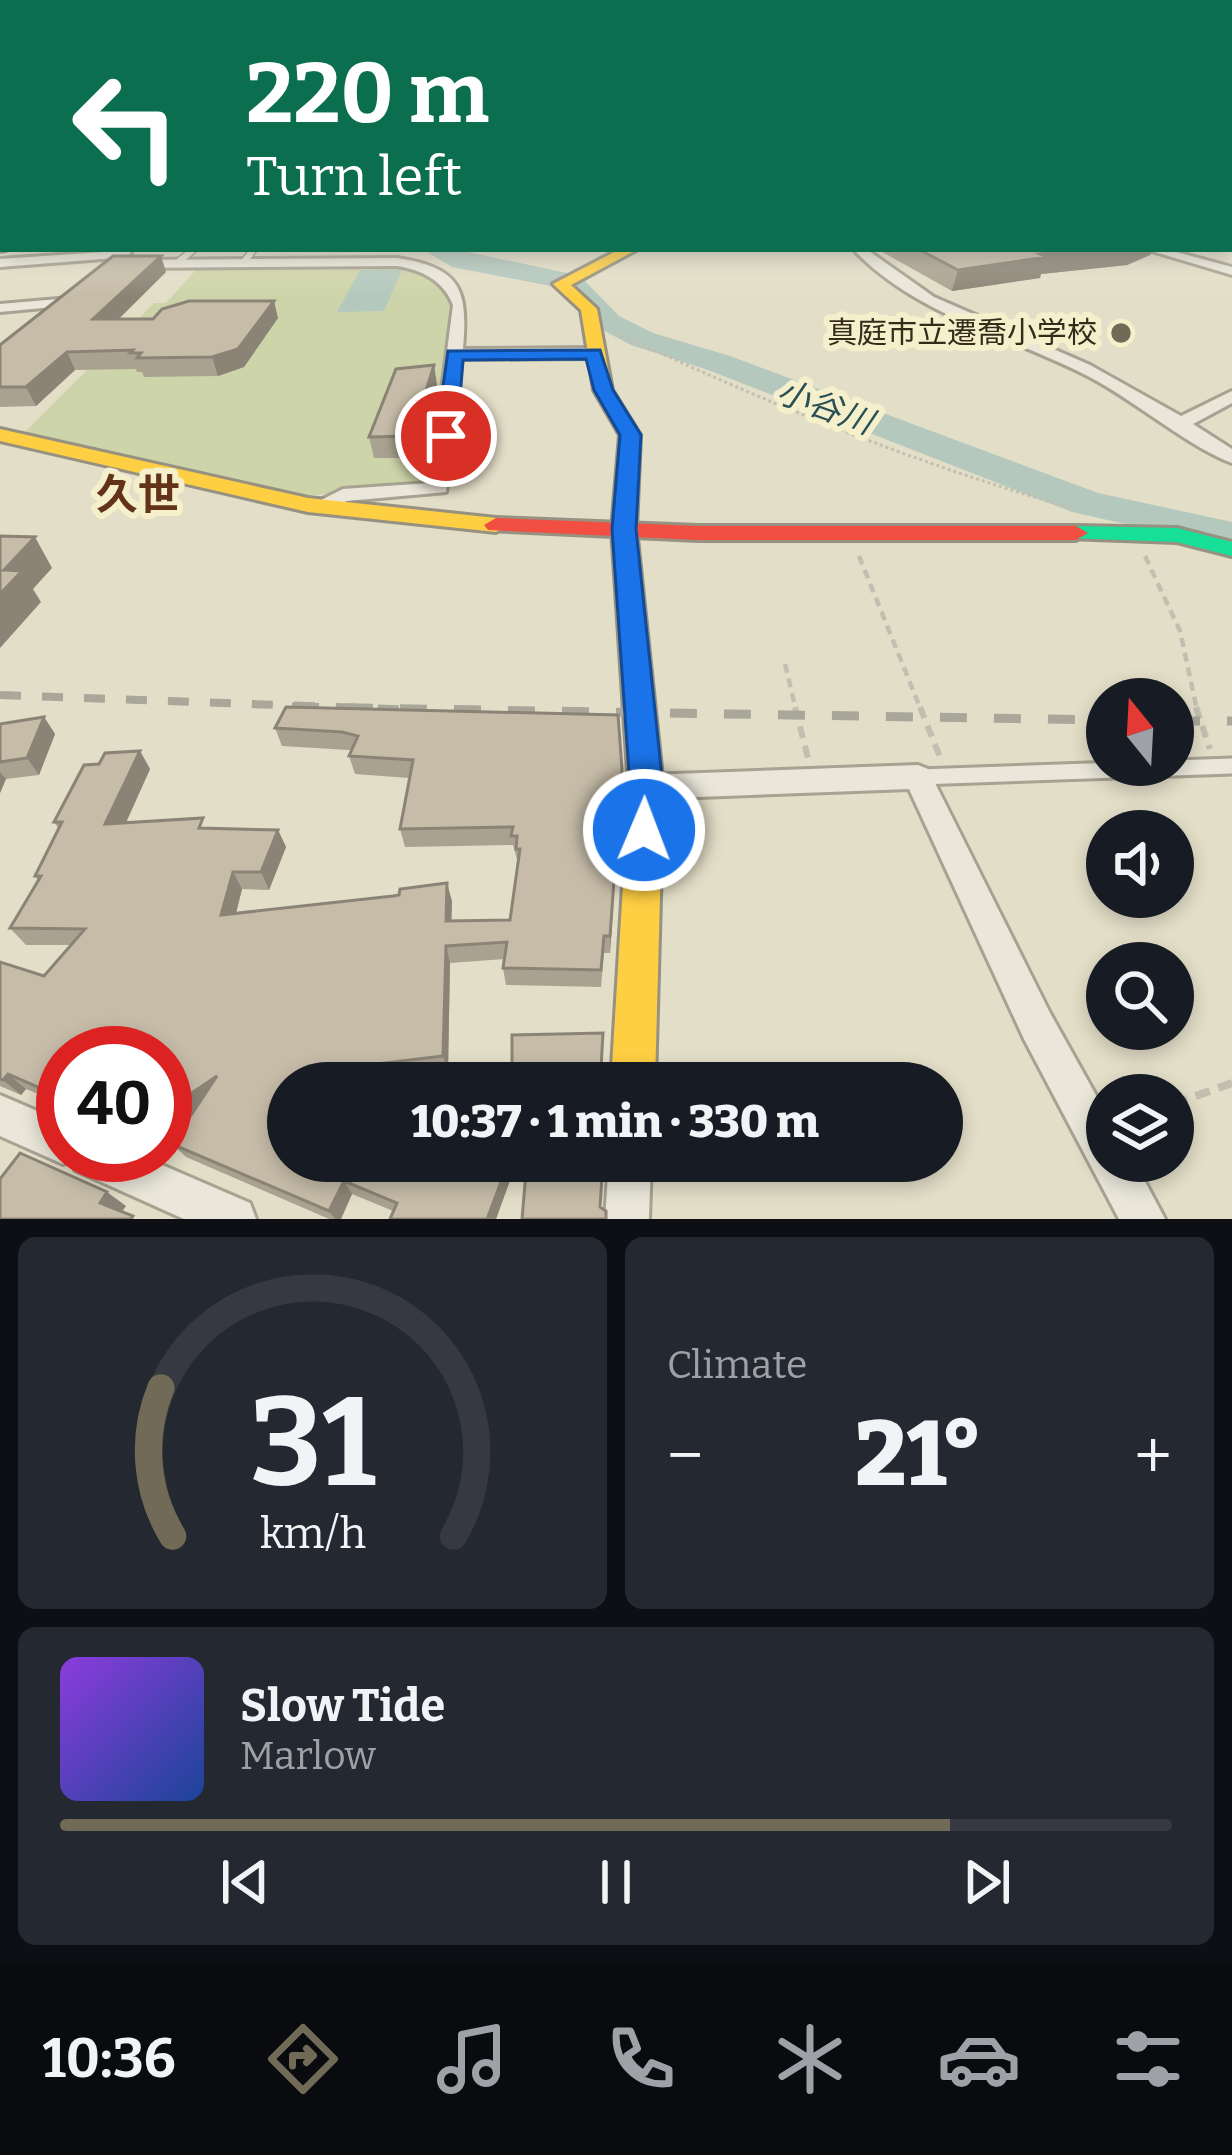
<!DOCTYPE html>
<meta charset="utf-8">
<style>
body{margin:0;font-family:Bitter,"Noto Sans JP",serif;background:#242831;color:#f1f3f6;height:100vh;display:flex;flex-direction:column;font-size:45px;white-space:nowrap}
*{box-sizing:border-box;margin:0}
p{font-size:39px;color:#9ea1a6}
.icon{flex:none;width:66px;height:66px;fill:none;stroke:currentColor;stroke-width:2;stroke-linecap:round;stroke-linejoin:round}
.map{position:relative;height:1219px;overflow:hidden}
.sheet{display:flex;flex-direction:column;gap:18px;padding:18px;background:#0d0f14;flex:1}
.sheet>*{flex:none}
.top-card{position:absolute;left:0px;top:0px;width:1233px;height:252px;box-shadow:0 6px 18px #0003;background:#0b6e4f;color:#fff;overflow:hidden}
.needle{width:78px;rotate:342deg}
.buttons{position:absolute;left:1086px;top:678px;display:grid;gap:24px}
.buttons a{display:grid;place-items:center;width:108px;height:108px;border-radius:50%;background:#171b24;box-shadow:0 6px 18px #0003;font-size:60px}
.speed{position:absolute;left:36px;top:1026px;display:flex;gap:24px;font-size:60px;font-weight:700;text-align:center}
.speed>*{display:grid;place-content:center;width:156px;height:156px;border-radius:50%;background:#171b24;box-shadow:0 6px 18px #0003;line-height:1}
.speed .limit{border:18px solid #d22;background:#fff;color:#111}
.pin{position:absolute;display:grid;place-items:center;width:102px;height:102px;color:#fff;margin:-51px;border:6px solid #fff;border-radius:50%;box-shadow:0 3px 12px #0007}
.me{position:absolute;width:132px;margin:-66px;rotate:1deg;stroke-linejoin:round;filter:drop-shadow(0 0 9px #0008)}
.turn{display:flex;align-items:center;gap:42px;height:252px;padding:0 48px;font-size:54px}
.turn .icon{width:156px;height:156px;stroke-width:2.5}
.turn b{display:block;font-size:84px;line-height:102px}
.big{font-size:90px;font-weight:800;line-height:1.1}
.sheet .widget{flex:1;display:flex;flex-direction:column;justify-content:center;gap:18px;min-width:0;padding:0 42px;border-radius:18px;background:#242831}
.sheet .dial{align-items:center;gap:0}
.dial svg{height:312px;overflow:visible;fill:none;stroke:#363941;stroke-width:7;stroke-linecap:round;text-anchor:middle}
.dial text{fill:#f1f3f6;stroke:none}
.song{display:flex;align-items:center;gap:36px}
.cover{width:144px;height:144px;border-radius:18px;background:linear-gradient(135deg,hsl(270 70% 55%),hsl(220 70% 35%))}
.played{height:12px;border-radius:6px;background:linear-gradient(90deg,#716a57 80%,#363941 80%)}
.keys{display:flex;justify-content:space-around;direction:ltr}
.heat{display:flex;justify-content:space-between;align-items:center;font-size:66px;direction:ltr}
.sheet .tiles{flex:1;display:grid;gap:18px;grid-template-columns:1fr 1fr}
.widget:last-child{grid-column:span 2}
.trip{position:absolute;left:267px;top:1062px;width:696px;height:120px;border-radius:60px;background:#171b24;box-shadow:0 6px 18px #0003;font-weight:800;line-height:120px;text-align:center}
.menu{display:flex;height:192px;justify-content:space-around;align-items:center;background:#090b0e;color:#9ea1a6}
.menu .icon{width:84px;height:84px}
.menu .active{color:#716a57}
.menu b{font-size:54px;color:#f1f3f6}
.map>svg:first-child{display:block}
.green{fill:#ced4a9}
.water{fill:#b4c8be}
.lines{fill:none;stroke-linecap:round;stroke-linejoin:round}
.river{fill:#b4c8be;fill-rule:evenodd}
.lane-far1-casing{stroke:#a7a291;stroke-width:9}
.lane-casing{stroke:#a7a291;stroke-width:21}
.street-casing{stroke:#a7a291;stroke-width:6}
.fast-casing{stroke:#979181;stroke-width:6}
.slow-casing{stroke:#979181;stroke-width:6}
.jam-casing{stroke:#979181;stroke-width:6}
.path-far3{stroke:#c2bfb1;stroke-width:3;stroke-dasharray:3 3;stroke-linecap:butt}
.path-far2{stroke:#c2bfb1;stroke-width:4.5;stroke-dasharray:9 6;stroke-linecap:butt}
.path-far1{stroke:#c2bfb1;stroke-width:6;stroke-dasharray:12 8;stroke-linecap:butt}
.path{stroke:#c2bfb1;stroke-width:8;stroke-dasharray:15 9;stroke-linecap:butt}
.lane-far1{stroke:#eae7da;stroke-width:6}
.lane{stroke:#eae7da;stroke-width:15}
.street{fill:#eae7da;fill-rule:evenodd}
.fast{fill:#16e098;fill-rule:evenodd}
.slow{fill:#ffcf43;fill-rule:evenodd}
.jam{fill:#f24e42;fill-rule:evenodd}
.rail-far1{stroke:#a9a69a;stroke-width:8;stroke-dasharray:21 21;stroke-linecap:butt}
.rail{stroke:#a9a69a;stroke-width:9;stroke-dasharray:27 27;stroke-linecap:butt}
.wall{fill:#aaa290}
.shaded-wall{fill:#8b8476}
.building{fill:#c6bca8;stroke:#8b8476;stroke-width:3}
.route{fill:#1a73e8;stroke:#114b97;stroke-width:3}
.poi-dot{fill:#716a57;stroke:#f6efcb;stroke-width:4.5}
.labels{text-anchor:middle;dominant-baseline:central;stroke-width:12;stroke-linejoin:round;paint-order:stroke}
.far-poi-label{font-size:30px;fill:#342b1b;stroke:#f6efcb;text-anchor:end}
.far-water-label{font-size:33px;font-style:italic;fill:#295155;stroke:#f6efcb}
.quarter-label{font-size:42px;font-weight:bold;fill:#623219;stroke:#f6efcb}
</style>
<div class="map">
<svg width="1232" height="1219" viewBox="0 0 1232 1219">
<rect width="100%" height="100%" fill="#e3dec7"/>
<path class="green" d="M 200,265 L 406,266 L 439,283 L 452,299 L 431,477 L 422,484 L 306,496 L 22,435 L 154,303 L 166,303 Z"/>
<path class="water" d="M 360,270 L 402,270 L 384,311 L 337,312 Z"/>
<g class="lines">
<path class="river" d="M 422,249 L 454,249 L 567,273 L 584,280 L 619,316 L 653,333 L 730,356 L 1098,493 L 1232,522 L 1232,548 L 1072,512 L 708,370 L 631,345 L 599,328 L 564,292 L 551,286 L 452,267 Z"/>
<g class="lane-far1-casing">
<path id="lane-far1" d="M 177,263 L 194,249
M 243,263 L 254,249"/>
</g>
<g class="lane-casing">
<path id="lane" d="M 919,777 L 1232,766"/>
</g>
<g class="street-casing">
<path id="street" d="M 853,249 L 866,249 L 934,297 L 1090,365 L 1181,416 L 1232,391 L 1232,403 L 1193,424 L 1232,449 L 1232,463 C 1193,449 1137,403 1097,381 C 1016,337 918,318 853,249 Z
M 1145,249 L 1165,249 L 1232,267 L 1232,275 Z
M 132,250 L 128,257 L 0,267 L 0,259 Z
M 397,258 C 462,268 468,290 463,349 L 594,348 L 602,353 L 594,358 L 462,359 L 446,492 L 347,501 L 323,510 L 313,504 L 343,489 L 430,483 L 453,305 C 443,280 422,270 397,266 L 131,268 L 125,264 L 131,260 Z
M 70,298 L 75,299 L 75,305 L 0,312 L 0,304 Z
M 918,765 L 928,769 L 1050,1013 L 1107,1115 L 1107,1161 L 1134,1161 L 1165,1219 L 1119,1219 L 1024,1039 L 909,789 L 646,799 L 635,796 L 631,787 L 635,778 L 646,775 Z
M 0,1095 L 63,1122 L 63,1155 L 139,1155 L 250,1203 L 256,1219 L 184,1219 L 75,1170 L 71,1160 L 63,1164 L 0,1136 Z
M 609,1161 L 651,1161 L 649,1219 L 605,1219 Z"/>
</g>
<g class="fast-casing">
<path id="fast" d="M 1230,192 L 1232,193 L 1232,201 L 1230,200 Z
M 1076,526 L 1177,528 L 1232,542 L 1232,556 L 1177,542 L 1067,538 L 1064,533 Z"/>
</g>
<g class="slow-casing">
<path id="slow" d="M 0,174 L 3,174 L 0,181 Z
M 620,249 L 638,249 L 571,285 L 597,309 L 612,390 L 640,435 L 636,529 L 663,787 L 655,1083 L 611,1083 L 629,787 L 612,529 L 620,435 L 594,390 L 581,310 L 553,284 Z
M 0,429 L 308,498 L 496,518 L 508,525 L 496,532 L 308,512 L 0,441 Z"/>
</g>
<g class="jam-casing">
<path id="jam" d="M 496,518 L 698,526 L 1076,526 L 1088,533 L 1076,540 L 698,540 L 488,530 L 484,525 Z"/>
</g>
<path class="path-far3" d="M 615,332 C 766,403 918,465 1079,510"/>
<path class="path-far2" d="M 859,556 L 921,710
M 1145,556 L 1180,631 L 1197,710
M 785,664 L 796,710"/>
<path class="path-far1" d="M 795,707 L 808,758
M 920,707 L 940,757
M 1196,707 L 1210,749"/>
<path class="path" d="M 1173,1104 L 1232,1083"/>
<use href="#lane-far1" class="lane-far1"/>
<use href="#lane" class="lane"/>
<use href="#street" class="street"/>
<use href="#fast" class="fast"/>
<use href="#slow" class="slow"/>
<use href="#jam" class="jam"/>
<path class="rail-far1" d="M 0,695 L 417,710"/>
<path class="rail" d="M 292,707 L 1107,720
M 1173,721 L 1232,721"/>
</g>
<path class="wall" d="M 877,249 L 1153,249 L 1150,255 L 1127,265 L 1041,274 L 1040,278 L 952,291 Z
M 166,272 L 119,319 L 278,318 L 244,367 L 218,376 L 144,377 L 142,372 L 137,372 L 136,369 L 75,370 L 36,406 L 0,407 L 0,345 Z
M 437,385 L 415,458 L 374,458 L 369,437 Z
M 286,707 L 621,787 L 610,953 L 604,953 L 601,987 L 506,985 L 503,968 L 505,959 L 450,963 L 448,1071 L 384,1079 L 288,1161 L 517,1161 L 496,1219 L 393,1211 L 352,1194 L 341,1219 L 329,1219 L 186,1157 L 172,1144 L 190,1118 L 165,1134 L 63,1053 L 63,1117 L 45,1102 L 48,1098 L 26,1089 L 21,1095 L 0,1086 L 0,962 L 44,976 L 71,945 L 26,945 L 10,928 L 38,881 L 35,876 L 59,829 L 54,822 L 99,764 L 140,751 L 150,769 L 126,823 L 209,828 L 278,830 L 286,847 L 269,890 L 242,889 L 236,914 L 452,901 L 451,921 L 510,920 L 518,863 L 513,845 L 405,847 L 400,829 L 409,778 L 355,774 L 349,756 L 351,750 L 348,750 L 282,746 L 275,728 Z
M 44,717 L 55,734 L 39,775 L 6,779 L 0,793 L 0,724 Z"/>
<path class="shaded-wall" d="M 3,242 L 3,249 L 10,249 L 7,253 L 0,254 L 0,243 Z
M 1088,249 L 1153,249 L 1150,255 L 1127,265 L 1041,274 L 1040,278 L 952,291 L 958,270 L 1040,254 Z
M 161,256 L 166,272 L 100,337 L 93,319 Z
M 274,301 L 278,318 L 244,367 L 218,376 L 212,357 Z
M 67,352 L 75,370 L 36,406 L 26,387 Z
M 434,365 L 437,385 L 415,458 L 412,436 Z
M 35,537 L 52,568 L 33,589 L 41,602 L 0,648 L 0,594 L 4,570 Z
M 44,717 L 55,734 L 39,775 L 27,758 Z
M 140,751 L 150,769 L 117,842 L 105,824 Z
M 622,769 L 621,787 L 610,953 L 610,936 Z
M 0,772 L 6,779 L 0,793 Z
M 278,830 L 286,847 L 269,890 L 261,872 Z
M 233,872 L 242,889 L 231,932 L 221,915 Z
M 447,883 L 452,901 L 451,938 L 446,921 Z
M 446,946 L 450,963 L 448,1071 L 443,1056 Z
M 8,1074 L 26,1089 L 21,1095 L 3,1080 Z
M 217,1076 L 228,1091 L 165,1134 L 165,1111 Z
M 509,1161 L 517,1161 L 496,1219 L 487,1219 Z
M 344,1181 L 352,1194 L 341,1219 L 335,1219 L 329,1211 Z
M 107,1192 L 126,1206 L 119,1216 L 100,1203 Z"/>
<path class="building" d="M 0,193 L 3,193 L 3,210 L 0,211 L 3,211 L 3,242 L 0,243 L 0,208 L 2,208 L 2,196 L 0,196 Z
M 918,249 L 1088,249 L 1040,254 L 1047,257 L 958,270 Z
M 113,256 L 161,256 L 93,319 L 153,319 L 162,309 L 189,301 L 274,301 L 238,349 L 212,357 L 137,358 L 141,353 L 130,353 L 133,350 L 67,352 L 26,387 L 0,387 L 0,345 Z
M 434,365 L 412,436 L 369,437 L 396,369 Z
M 0,536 L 35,537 L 4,570 L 22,571 L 0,594 Z
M 286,707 L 618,715 L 622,769 L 610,936 L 604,936 L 601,970 L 503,968 L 507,942 L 446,946 L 443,1056 L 352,1067 L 395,1083 L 288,1083 L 288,1161 L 509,1161 L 487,1219 L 390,1219 L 397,1203 L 344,1181 L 329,1211 L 172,1144 L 217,1076 L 165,1111 L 165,1053 L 63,1053 L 63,1110 L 45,1102 L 52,1093 L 8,1074 L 3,1080 L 0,1079 L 0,962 L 44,976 L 85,929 L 10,928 L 41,876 L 35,876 L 62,822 L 54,822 L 84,765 L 99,764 L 105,753 L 140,751 L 105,824 L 203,818 L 199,828 L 278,830 L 261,872 L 233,872 L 221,915 L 393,896 L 399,895 L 400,889 L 447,883 L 446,921 L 510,920 L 520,849 L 516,849 L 517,836 L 511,836 L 513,827 L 400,829 L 413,760 L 349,756 L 358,736 L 342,732 L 275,728 Z
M 44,717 L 27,758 L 0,762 L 0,724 Z
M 603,1033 L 601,1068 L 608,1073 L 608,1083 L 512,1083 L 512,1035 Z
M 20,1153 L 107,1192 L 100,1203 L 133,1216 L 131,1219 L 0,1219 L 0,1179 Z
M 527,1161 L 603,1161 L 600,1207 L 606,1211 L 606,1219 L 522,1219 Z"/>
<linearGradient id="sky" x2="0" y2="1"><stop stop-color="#93bcd7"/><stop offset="0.43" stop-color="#f2f0e6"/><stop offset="1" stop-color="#f2f0e6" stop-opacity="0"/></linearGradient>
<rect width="1232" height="297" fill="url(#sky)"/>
<path class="route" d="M 600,350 L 613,390 L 641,435 L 636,529 L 663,787 L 662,830 L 657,840 L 644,845 L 632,840 L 627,830 L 630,787 L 612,529 L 620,435 L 594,390 L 586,359 L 463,360 L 457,436 L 446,442 L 436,436 L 448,351 Z"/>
<circle class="poi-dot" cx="1121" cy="333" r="12"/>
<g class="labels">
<g class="far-poi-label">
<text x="1097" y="333">真庭市立遷喬小学校</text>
</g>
<g class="far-water-label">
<text transform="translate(825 407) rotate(20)">小谷川</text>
</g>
<g class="quarter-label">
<text x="138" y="495">久世</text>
</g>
</g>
</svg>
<div class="buttons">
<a><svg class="needle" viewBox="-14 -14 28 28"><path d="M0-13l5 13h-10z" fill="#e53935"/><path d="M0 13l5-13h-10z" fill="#9ea1a6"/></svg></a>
<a><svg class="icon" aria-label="sound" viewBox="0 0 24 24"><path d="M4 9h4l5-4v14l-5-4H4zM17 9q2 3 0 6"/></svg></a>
<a><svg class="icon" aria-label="search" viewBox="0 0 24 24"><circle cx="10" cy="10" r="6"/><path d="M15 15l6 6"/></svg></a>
<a><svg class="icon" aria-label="layers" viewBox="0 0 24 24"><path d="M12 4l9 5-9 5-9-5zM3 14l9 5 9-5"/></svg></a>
</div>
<div class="speed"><div class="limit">40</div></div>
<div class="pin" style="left:446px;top:436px;background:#d93025"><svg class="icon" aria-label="arrive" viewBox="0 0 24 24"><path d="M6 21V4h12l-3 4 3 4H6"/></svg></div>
<svg class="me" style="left:644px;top:830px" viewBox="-20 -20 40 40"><circle r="17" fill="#1a73e8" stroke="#fff" stroke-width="3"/><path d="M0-11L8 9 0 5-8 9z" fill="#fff"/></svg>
<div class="trip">10:37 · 1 min · 330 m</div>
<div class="top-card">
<div class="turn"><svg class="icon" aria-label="left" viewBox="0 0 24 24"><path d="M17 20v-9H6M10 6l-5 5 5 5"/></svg><div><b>220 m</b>Turn left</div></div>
</div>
</div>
<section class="sheet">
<div class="tiles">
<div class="widget dial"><svg viewBox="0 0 100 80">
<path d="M14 69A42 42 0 1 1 86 69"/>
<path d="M14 69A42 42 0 0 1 11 31" stroke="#716a57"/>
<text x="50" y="56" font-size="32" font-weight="700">31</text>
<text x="50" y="72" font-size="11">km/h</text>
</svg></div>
<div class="widget"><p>Climate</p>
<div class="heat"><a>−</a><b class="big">21°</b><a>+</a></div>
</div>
<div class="widget">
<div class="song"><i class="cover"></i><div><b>Slow Tide</b><p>Marlow</p></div></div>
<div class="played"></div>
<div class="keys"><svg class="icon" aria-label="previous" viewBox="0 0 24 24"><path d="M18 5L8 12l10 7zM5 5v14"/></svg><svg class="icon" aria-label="pause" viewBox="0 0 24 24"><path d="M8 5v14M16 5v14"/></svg><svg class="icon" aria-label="next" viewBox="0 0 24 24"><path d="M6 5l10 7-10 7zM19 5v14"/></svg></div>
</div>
</div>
</section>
<nav class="menu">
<b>10:36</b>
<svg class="icon active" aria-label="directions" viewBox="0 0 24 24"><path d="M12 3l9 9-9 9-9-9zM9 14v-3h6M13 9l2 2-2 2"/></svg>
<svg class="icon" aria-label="music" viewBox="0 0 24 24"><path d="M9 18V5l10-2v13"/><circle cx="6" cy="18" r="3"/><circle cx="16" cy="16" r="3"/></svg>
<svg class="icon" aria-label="phone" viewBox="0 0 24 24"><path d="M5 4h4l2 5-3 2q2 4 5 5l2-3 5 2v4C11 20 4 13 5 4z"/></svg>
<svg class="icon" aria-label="climate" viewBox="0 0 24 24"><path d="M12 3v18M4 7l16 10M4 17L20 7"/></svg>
<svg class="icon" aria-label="car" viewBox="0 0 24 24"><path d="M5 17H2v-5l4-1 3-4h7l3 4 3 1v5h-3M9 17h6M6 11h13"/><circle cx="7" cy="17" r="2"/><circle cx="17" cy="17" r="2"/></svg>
<svg class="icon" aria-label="filters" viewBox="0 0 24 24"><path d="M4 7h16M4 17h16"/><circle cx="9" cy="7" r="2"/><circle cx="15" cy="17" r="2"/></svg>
</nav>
